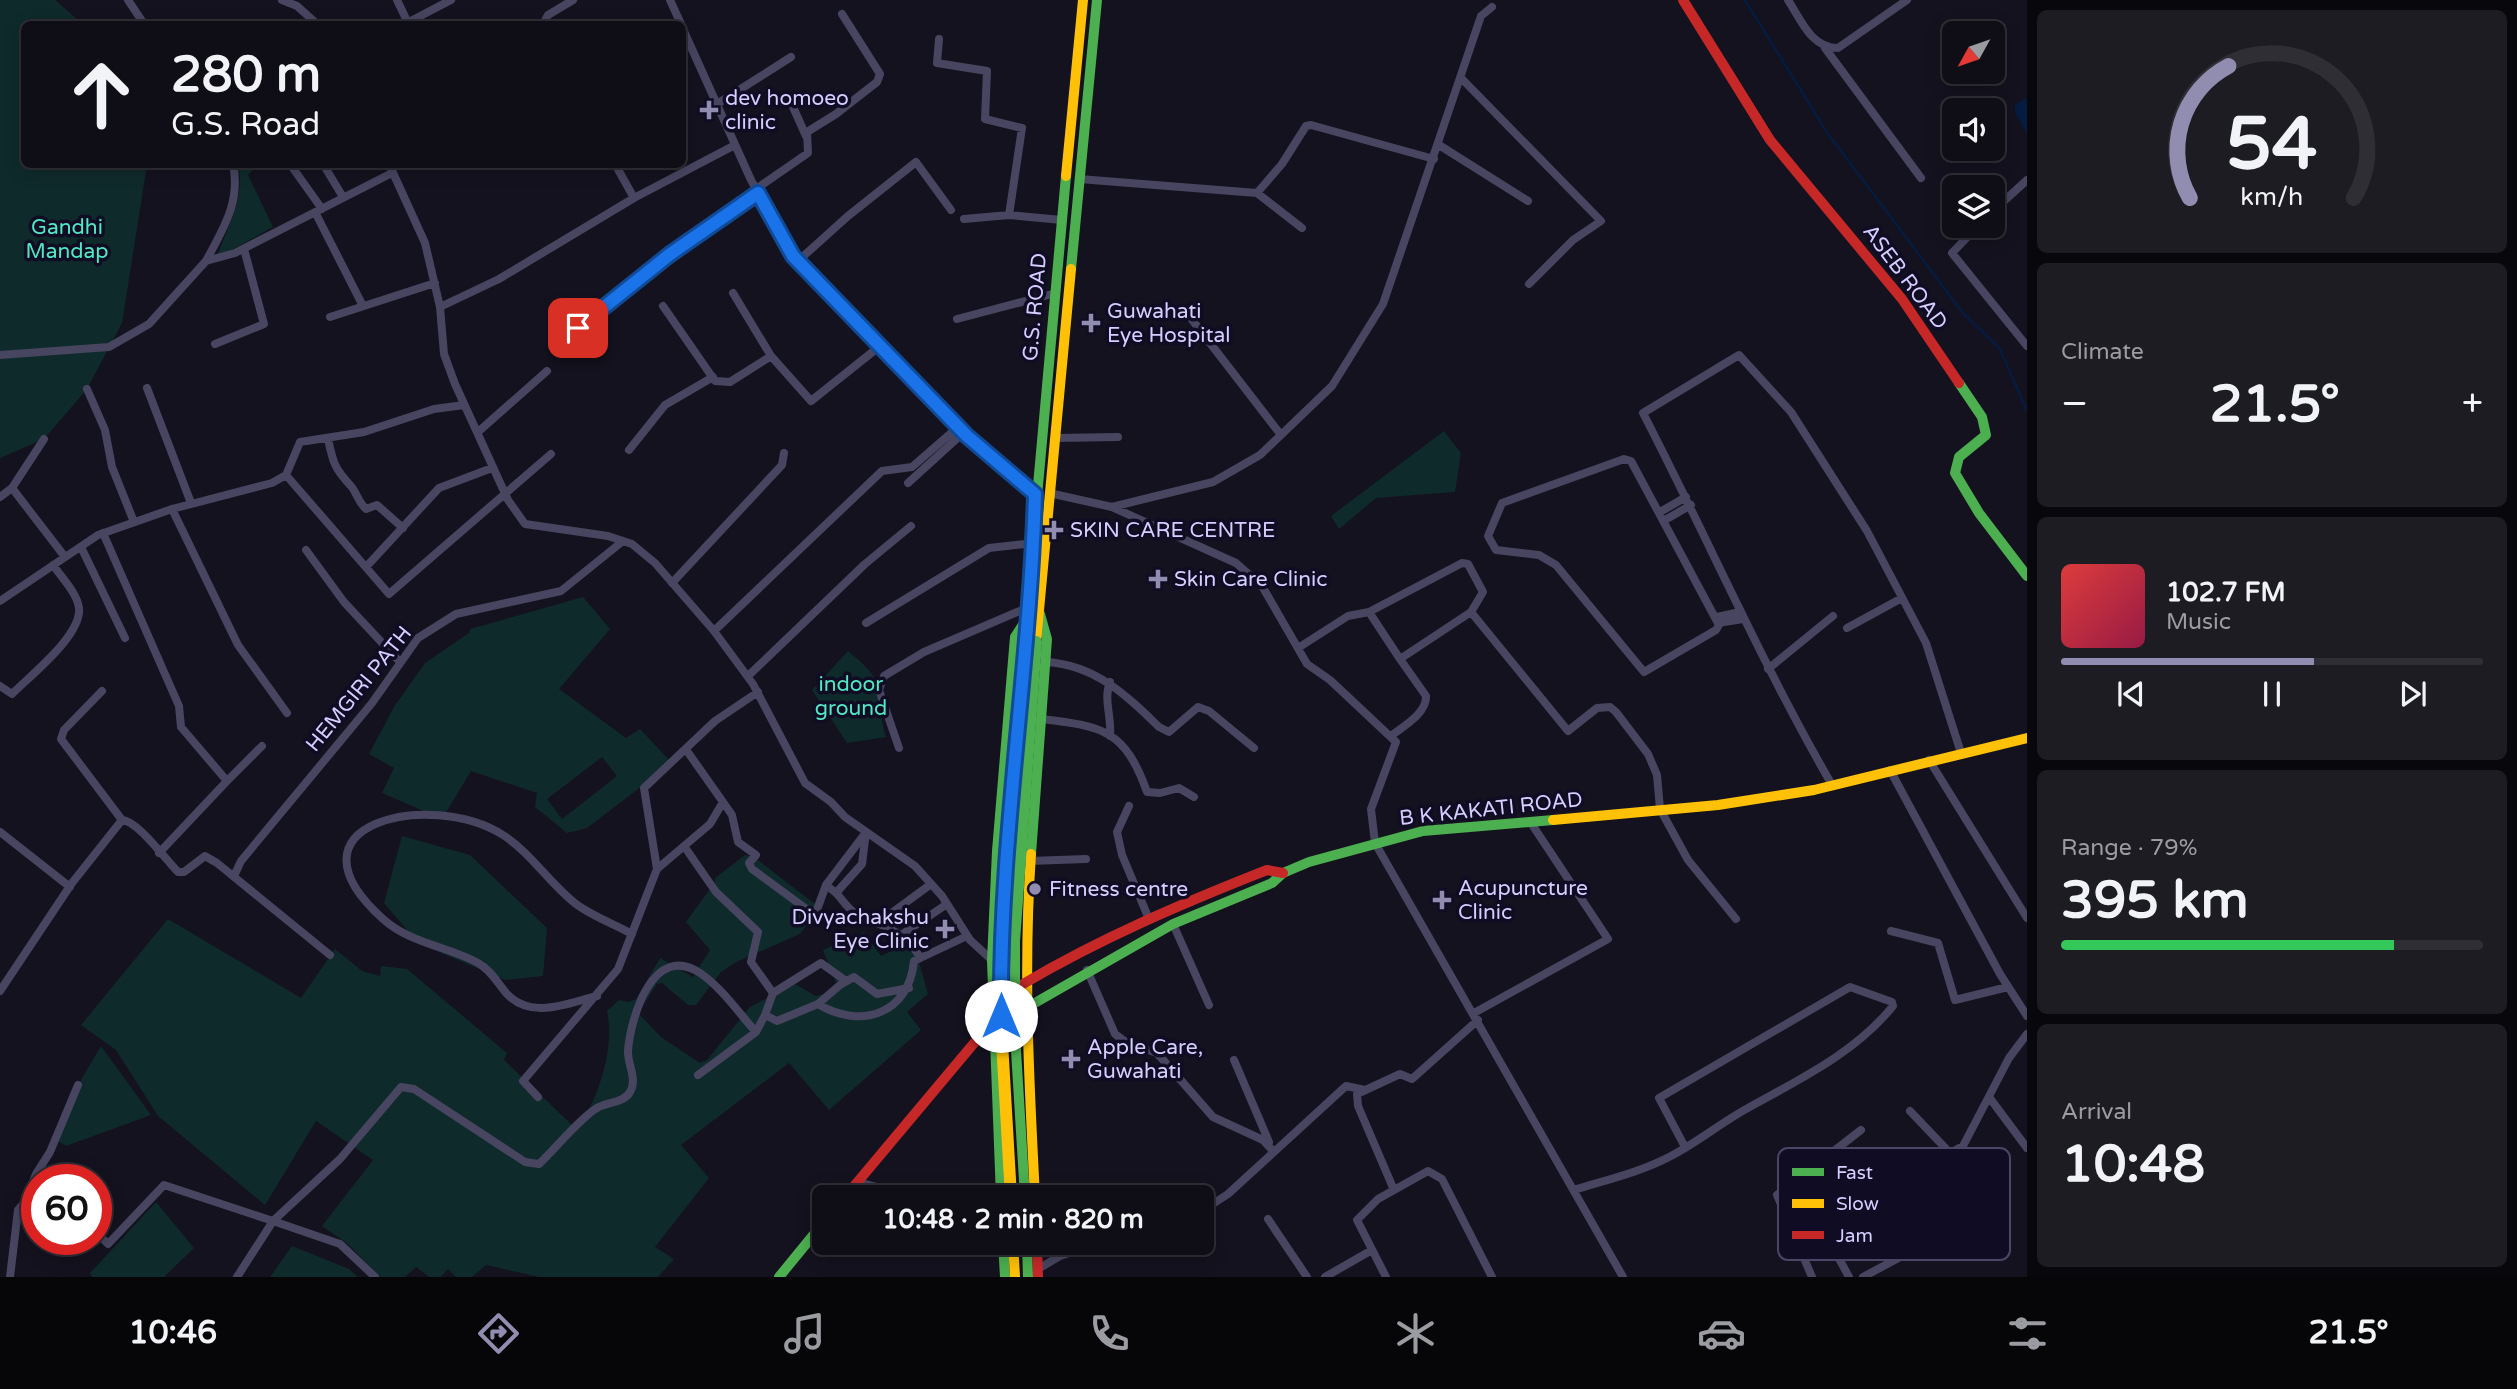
<!DOCTYPE html>
<meta charset="utf-8">
<style>
body{margin:0;font-family:"Varela Round",sans-serif;background:#1d1c23;color:#f1f3f6;height:100vh;display:flex;flex-direction:column;font-size:26px;white-space:nowrap}
*{box-sizing:border-box;margin:0}
p{font-size:23px;color:#9b9ca1}
.icon{flex:none;width:38px;height:38px;fill:none;stroke:currentColor;stroke-width:2;stroke-linecap:round;stroke-linejoin:round}
.map{position:relative;flex:1;overflow:hidden}
.details{display:flex;flex-direction:column;gap:10px;padding:10px;background:#08080c;width:490px}
.details>*{flex:none}
.banner{position:absolute;left:21px;top:21px;width:665px;height:147px;border-radius:10px;box-shadow:0 4px 18px #0003,0 0 0 2px #2f2e35;background:#0f0e16;color:#f1f3f6;overflow:hidden}
.needle{width:46px;rotate:230deg}
.buttons{position:absolute;left:1942px;top:21px;display:grid;gap:14px}
.buttons a{display:grid;place-items:center;width:63px;height:63px;border-radius:10px;background:#0f0e16;box-shadow:0 4px 18px #0003,0 0 0 2px #2f2e35;font-size:35px}
.speed{position:absolute;left:21px;top:1164px;display:flex;gap:14px;font-size:35px;font-weight:700;text-align:center}
.speed>*{display:grid;place-content:center;width:91px;height:91px;border-radius:50%;background:#0f0e16;box-shadow:0 4px 18px #0003,0 0 0 2px #2f2e35;line-height:1}
.speed .limit{border:10px solid #d22;background:#fff;color:#111}
.pin{position:absolute;display:grid;place-items:center;width:60px;height:60px;color:#fff;margin:-30px;border-radius:14px;box-shadow:0 4px 10px #0006}
.me{position:absolute;width:77px;margin:-38px;rotate:0deg;stroke-linejoin:round;filter:drop-shadow(0 0 5px #0008)}
.turn{display:flex;align-items:center;gap:24px;height:147px;padding:0 35px;font-size:32px}
.turn .icon{width:91px;height:91px;stroke-width:2.5}
.turn b{display:block;font-size:49px;line-height:60px}
.big{font-size:52px;font-weight:700;line-height:1.1}
.details .widget{flex:1;display:flex;flex-direction:column;justify-content:center;gap:10px;min-width:0;padding:0 24px;border-radius:10px;background:#1d1c23}
.details .dial{align-items:center;gap:0}
.dial svg{height:182px;overflow:visible;fill:none;stroke:#2f2e35;stroke-width:7;stroke-linecap:round;text-anchor:middle}
.dial text{fill:#f1f3f6;stroke:none}
.song{display:flex;align-items:center;gap:21px}
.cover{width:84px;height:84px;border-radius:10px;background:linear-gradient(135deg,hsl(0 70% 55%),hsl(340 70% 35%))}
.played{height:7px;border-radius:4px;background:linear-gradient(90deg,#918db0 60%,#2f2e35 60%)}
.keys{display:flex;justify-content:space-around;direction:ltr}
.heat{display:flex;justify-content:space-between;align-items:center;font-size:38px;direction:ltr}
.charge{height:10px;border-radius:5px;background:linear-gradient(90deg,#34c759 79%,#2f2e35 0)}
.trip{position:absolute;left:812px;top:1185px;width:402px;height:70px;border-radius:10px;background:#0f0e16;box-shadow:0 4px 18px #0003,0 0 0 2px #2f2e35;font-weight:700;line-height:70px;text-align:center}
.tab-bar{display:flex;height:112px;justify-content:space-around;align-items:center;background:#060609;color:#9b9ca1}
.tab-bar .icon{width:49px;height:49px}
.tab-bar .active{color:#918db0}
.tab-bar b{font-size:32px;color:#f1f3f6}
main{display:flex;flex:1;min-height:0}
.map>svg:first-child{display:block}
.green{fill:#0f2a2b;fill-rule:evenodd}
.water{fill:#061b40}
.lines{fill:none;stroke-linecap:round;stroke-linejoin:round}
.stream{stroke:#061b40;stroke-width:2.5}
.street{stroke:#474560;stroke-width:8}
.fast{stroke:#4caf50;stroke-width:10}
.slow{stroke:#ffc107;stroke-width:10}
.jam{stroke:#c62828;stroke-width:10}
.fast-bridge{stroke:#4caf50;stroke-width:12}
.slow-bridge{stroke:#ffc107;stroke-width:12}
.jam-bridge{stroke:#c62828;stroke-width:12}
.route-casing{stroke:#114b97;stroke-width:18}
.route{stroke:#1a73e8;stroke-width:12}
.poi-dot{fill:#918db0;stroke:#100c24;stroke-width:2.5}
.labels{text-anchor:middle;dominant-baseline:central;stroke-width:7;stroke-linejoin:round;paint-order:stroke}
.poi-label{font-size:21px;fill:#d4cfff;stroke:#100c24;text-anchor:start}
.park-label{font-size:21px;fill:#51e9c4;stroke:#100c24}
.street-label{font-size:21px;fill:#d4cfff;stroke:#100c24}
.key{fill:#100c24;stroke:#4b4666;stroke-width:2}
.key-label{font-size:19px;fill:#d4cfff}
</style>
<main>
<div class="map">
<svg width="2027" height="1277" viewBox="0 0 2027 1277">
<rect width="100%" height="100%" fill="#14121e"/>
<path class="green" d="M 0,0 L 55,0 L 83,24 L 24,24 L 24,164 L 147,165 L 122,323 L 87,389 L 44,439 L 0,458 Z
M 238,165 L 253,165 L 255,168 L 248,175 L 273,227 L 223,255 L 218,253 L 220,248 C 231,221 245,194 238,165 Z
M 1444,431 L 1461,453 L 1455,492 L 1376,498 L 1339,529 L 1331,516 Z
M 583,597 L 610,629 L 559,689 L 626,738 L 640,729 L 672,763 L 587,828 L 567,833 L 535,807 L 537,793 L 471,771 L 442,819 L 382,793 L 394,768 L 369,754 L 394,707 L 425,663 L 469,633 L 470,629 ZM 602,757 L 617,776 L 562,819 L 547,799 Z
M 848,651 C 892,686 873,690 886,737 L 847,743 L 812,690 Z
M 402,836 L 470,855 L 547,928 L 543,976 L 505,980 L 418,943 L 384,903 Z
M 745,855 L 754,857 L 820,908 L 800,934 L 736,962 L 721,972 L 696,1005 L 688,1005 L 662,983 L 657,984 L 638,1013 L 661,1037 L 700,1063 L 707,1060 L 750,1007 L 795,984 L 816,996 L 839,990 L 823,950 L 864,932 L 881,956 L 913,941 L 928,994 L 907,1012 L 921,1030 L 829,1110 L 789,1063 L 681,1145 L 709,1178 L 655,1247 L 674,1259 L 658,1277 L 539,1277 L 486,1265 L 472,1277 L 456,1277 L 448,1269 L 441,1277 L 429,1277 L 416,1267 L 405,1277 L 380,1277 L 348,1244 L 322,1226 L 373,1160 L 316,1121 L 265,1205 L 158,1116 L 116,1050 L 81,1025 L 168,919 L 301,998 L 335,949 L 362,971 L 380,976 L 381,966 L 407,969 L 507,1053 L 504,1060 L 572,1125 L 584,1120 C 600,1089 615,1047 607,1011 L 619,1000 L 630,1002 L 636,999 L 660,958 L 693,977 L 710,950 L 686,922 L 715,882 L 715,878 Z
M 101,1046 L 151,1115 L 66,1146 L 56,1140 L 78,1085 Z
M 156,1202 L 194,1248 L 164,1277 L 92,1277 L 90,1273 Z
M 292,1246 L 349,1269 L 358,1277 L 270,1277 Z"/>
<path class="water" d="M 2027,97 L 2027,135 L 2015,112 L 2015,105 Z"/>
<g class="lines">
<path class="stream" d="M 1745,0 L 1828,134 L 1963,313 L 2000,349 L 2027,411"/>
<path class="street" d="M 128,0 L 144,24
M 282,0 L 297,6 L 317,24
M 397,0 L 408,23
M 670,0 L 681,24
M 1788,0 C 1801,20 1811,48 1838,48 L 1907,0
M 405,24 L 451,0
M 543,24 L 548,15 L 573,0
M 682,27 L 751,180 L 794,256 L 967,436 L 1035,494
M 939,39 L 937,63 L 987,71 L 985,119 L 1022,128 L 1009,215 L 964,219
M 1825,48 L 1921,178
M 1462,79 L 1601,221 L 1573,240 L 1529,284
M 789,98 L 806,136
M 717,104 L 791,57
M 1439,145 L 1528,201
M 290,164 L 322,209
M 323,164 L 343,197
M 389,164 L 425,243 L 440,307 L 444,354 L 455,384 L 508,500 L 525,524 L 608,536 L 632,544 L 655,563 L 714,631 L 753,684 L 805,783 L 831,802 L 845,817 L 915,866 L 942,896 L 970,940 L 994,962
M 615,164 L 634,198
M 1079,179 L 1257,193 L 1282,164 L 1306,126 L 1311,125 L 1434,159
M 756,189 L 808,153 L 807,132 L 836,114 L 877,82 L 880,74 L 842,14
M 1257,193 L 1302,228
M 1993,211 L 2027,180
M 315,212 L 363,306
M 1009,215 L 1062,220
M 1978,226 L 1952,253 L 2027,346
M 206,261 C 223,229 241,202 233,164
M 798,261 L 848,216 L 916,162 L 951,210
M 733,293 L 771,356
M 663,306 L 715,381 L 730,382 L 771,356 L 811,401 L 880,346
M 440,307 L 499,279 L 634,198 L 735,145
M 1183,308 L 1281,435
M 330,317 L 435,283
M 957,319 L 1056,293
M 578,328 L 669,255 L 758,193
M 215,344 L 264,324 L 244,249
M 0,355 L 109,347 L 149,324 L 206,261 L 235,253 L 392,173
M 147,388 L 191,503
M 87,389 L 105,430 L 112,467 L 134,522
M 478,432 L 547,371
M 1055,438 L 1118,437
M 328,439 C 333,462 334,468 350,485 C 357,492 357,501 366,509 L 377,505 L 403,528
M 629,450 L 665,405 L 713,377
M 1624,459 L 1631,461 L 1719,625 L 1716,630 L 1644,672 L 1556,565 L 1539,555 L 1496,550 L 1488,536 L 1502,503 Z
M 286,475 L 389,594 L 551,454
M 908,483 L 963,433
M 12,488 L 65,557
M 1049,493 L 1112,507 L 1236,563 L 1262,586 L 1307,664 L 1330,680 L 1396,742 L 1371,809 L 1375,843 L 1623,1277
M 0,497 L 12,488 L 44,439
M 1112,507 L 1213,482 L 1260,455 L 1332,386 L 1383,304 L 1481,16 L 1492,7
M 172,509 L 238,645 L 287,713
M 1660,512 L 1686,497
M 1665,520 L 1691,505
M 103,533 L 179,706 L 181,727 L 227,781 L 262,746
M 81,547 L 125,638
M 306,550 L 344,602 L 399,661
M 366,567 L 439,488 L 492,468
M 672,583 L 782,465 L 784,453
M 0,601 L 98,535 L 172,509 L 272,483 L 286,475 L 300,442 L 364,432 L 434,409 L 464,405
M 1369,612 L 1462,563 L 1468,564 L 1483,592 L 1471,612
M 1717,617 L 1740,612
M 866,623 L 989,548 L 1034,543
M 1718,623 L 1743,619
M 1847,628 L 1902,598
M 714,631 L 882,471 L 912,467 L 958,427
M 1298,648 L 1348,616 L 1369,612 L 1400,659
M 1046,662 C 1095,665 1125,694 1159,727 L 1169,732 L 1198,707 L 1209,711 L 1254,748
M 1768,669 L 1833,616
M 748,676 L 865,564 L 911,526
M 1110,682 C 1103,699 1112,717 1110,736
M 0,686 L 12,694 C 31,675 82,635 79,608 C 77,593 62,578 53,565
M 102,691 L 64,730 L 61,739 L 122,820
M 1041,719 C 1103,726 1125,730 1147,792 L 1160,793 L 1179,788 L 1194,797
M 1391,736 C 1404,726 1427,713 1426,696 L 1400,659 L 1471,612 L 1568,731 L 1597,708 L 1610,707 L 1616,712 L 1648,754 L 1657,775 L 1660,809 L 1688,860 L 1736,919
M 899,748 L 879,690 L 884,676 L 924,652 L 1029,607
M 1929,760 L 2027,918
M 1890,770 L 2000,974 L 2027,1016
M 1832,785 C 1762,664 1707,537 1643,413 L 1739,355 L 1791,412 L 1867,531 L 1926,643 L 1961,753
M 723,802 L 732,815 L 738,842 L 756,855 L 749,863 L 752,869 L 820,919
M 1129,806 L 1117,832 L 1122,855 L 1149,919
M 0,832 L 70,887
M 684,846 L 716,892 L 758,932 L 751,962 L 773,993
M 159,853 L 227,781
M 1029,861 L 1086,859
M 657,869 L 710,824 L 723,802 L 687,751
M 234,876 L 241,861 L 372,703 L 418,638 L 456,614 L 561,591 L 623,541
M 826,885 L 864,835
M 836,893 C 842,899 848,909 855,913 C 883,928 901,927 920,957
M 815,915 L 826,885 L 836,893 L 862,864 L 866,832
M 1173,924 L 1209,1005
M 891,927 L 893,912 L 931,884
M 1891,931 L 1938,943 L 1955,1000 L 2008,987
M 901,935 L 947,904
M 1087,970 L 1115,1034 L 1127,1043 L 1157,1053 L 1213,1117 L 1263,1140 L 1273,1151
M 0,991 L 72,883 L 122,820 C 138,821 165,859 178,872 L 184,872 L 205,856 L 217,863 L 330,955
M 597,996 C 568,1003 532,1020 507,994 C 498,984 491,970 478,963 C 447,946 411,944 383,919 C 276,823 431,789 503,835 C 531,853 550,884 576,904 C 592,916 614,924 632,934
M 818,1004 L 840,985 L 854,977 L 877,994 L 909,988
M 1474,1013 L 1608,939 L 1531,823
M 765,1015 L 773,993 L 821,963 L 846,981
M 1234,1060 L 1269,1142
M 698,1075 L 756,1032 L 765,1015 L 777,1021 L 818,1004 C 861,1030 909,1014 914,961 L 967,936
M 538,1097 L 523,1081 L 618,969 L 657,869 L 644,788 L 715,721 L 758,692
M 1989,1097 L 2027,1148
M 1910,1111 L 1950,1153 L 1963,1146 L 2009,1058 L 2027,1034
M 858,1182 L 915,1197
M 1394,1190 L 1358,1106 L 1357,1094 L 1400,1074 L 1412,1079 L 1478,1020
M 1574,1190 C 1606,1180 1641,1172 1671,1156 C 1698,1142 1722,1122 1748,1108 C 1800,1079 1855,1053 1893,1006 L 1892,1002 L 1850,987 L 1659,1098 L 1685,1147
M 1202,1211 L 1228,1194 L 1346,1086 L 1365,1090
M 1268,1219 L 1307,1277
M 273,1221 L 340,1159 L 401,1087 L 414,1089 L 525,1162 L 539,1164 C 554,1150 581,1117 597,1108 C 607,1102 624,1103 630,1092 C 638,1079 627,1064 628,1050 C 631,1017 653,942 700,973 C 722,988 738,1012 756,1032
M 273,1221 L 340,1244 L 375,1277
M 96,1232 L 108,1244 L 164,1185 L 273,1221 L 237,1277
M 1835,1251 L 1849,1277
M 1038,1269 L 1060,1256 L 1103,1242
M 10,1277 L 18,1210 L 25,1202 L 36,1174 L 50,1152 L 78,1085
M 1325,1277 L 1372,1250
M 1386,1277 L 1357,1220 L 1378,1199 L 1428,1171 L 1442,1179 L 1492,1277
M 1812,1277 L 1777,1195 L 1861,1130
M 1863,1277 L 1945,1233"/>
<path class="fast" d="M 1071,269 L 1097,0
M 1959,383 L 1982,417 L 1986,435 L 1959,457 L 1955,473 L 1979,513 L 2027,576
M 1024,640 L 1066,176
M 1031,854 L 1047,639 L 1040,614
M 1014,1018 L 1025,1197
M 983,1035 L 995,1033 L 1026,1008 L 1173,924 L 1272,883 L 1283,873 L 1309,862 L 1423,831 L 1553,820
M 1001,1197 L 992,961 L 997,851 L 1015,637 L 1026,620
M 1003,1242 L 1005,1277
M 1027,1242 L 1028,1277
M 779,1277 L 824,1222"/>
<path class="slow" d="M 1066,176 L 1083,0
M 1036,642 L 1071,269
M 1553,820 L 1718,805 L 1814,790 L 2027,738
M 1031,854 C 1023,969 1029,1082 1035,1197
M 1013,1242 L 1015,1277"/>
<path class="jam" d="M 1683,0 L 1770,140 L 1902,299 L 1959,383
M 1023,984 C 1101,938 1183,903 1267,870 L 1283,873
M 845,1197 L 985,1030
M 1037,1242 L 1038,1277"/>
<path class="fast-bridge" d="M 1014,1018 L 1014,941 L 1036,642"/>
<path class="slow-bridge" d="M 1011,1197 L 1002,1042 L 1001,950 L 1016,752"/>
<path class="jam-bridge" d="M 1016,752 L 1024,640"/>
</g>
<g class="lines">
<g class="route-casing">
<path id="route" d="M 578,328 L 669,255 L 758,193 L 793,256 L 967,436 L 1035,494 C 1030,668 999,841 1001,1016"/>
</g>
<use href="#route" class="route"/>
</g>
<g class="poi-dot">
<path d="M705.5 99.5h7v7h7v7h-7v7h-7v-7h-7v-7h7z"/>
<path d="M1087.5 312.5h7v7h7v7h-7v7h-7v-7h-7v-7h7z"/>
<path d="M1050.5 519.5h7v7h7v7h-7v7h-7v-7h-7v-7h7z"/>
<path d="M1154.5 568.5h7v7h7v7h-7v7h-7v-7h-7v-7h7z"/>
<circle cx="1035" cy="889" r="7"/>
<path d="M1438.5 889.5h7v7h7v7h-7v7h-7v-7h-7v-7h7z"/>
<path d="M941.5 918.5h7v7h7v7h-7v7h-7v-7h-7v-7h7z"/>
<path d="M1067.5 1048.5h7v7h7v7h-7v7h-7v-7h-7v-7h7z"/>
</g>
<g class="labels">
<g class="poi-label">
<text x="725" y="98">dev homoeo<tspan x="725" dy="24">clinic</tspan></text>
<text x="1107" y="311">Guwahati<tspan x="1107" dy="24">Eye Hospital</tspan></text>
<text x="1070" y="530">SKIN CARE CENTRE</text>
<text x="1174" y="579">Skin Care Clinic</text>
<text x="1458" y="888">Acupuncture<tspan x="1458" dy="24">Clinic</tspan></text>
<text x="1049" y="889">Fitness centre</text>
<text x="929" y="917" text-anchor="end">Divyachakshu<tspan x="929" dy="24">Eye Clinic</tspan></text>
<text x="1087" y="1047">Apple Care,<tspan x="1087" dy="24">Guwahati</tspan></text>
</g>
<g class="park-label">
<text x="67" y="227">Gandhi<tspan x="67" dy="24">Mandap</tspan></text>
<text x="851" y="684">indoor<tspan x="851" dy="24">ground</tspan></text>
</g>
<g class="street-label">
<text transform="translate(1905 277) rotate(53)">ASEB ROAD</text>
<text transform="translate(1035 307) rotate(-85)">G.S. ROAD</text>
<text transform="translate(359 689) rotate(-51)">HEMGIRI PATH</text>
<text transform="translate(1491 809) rotate(-6)">B K KAKATI ROAD</text>
</g>
</g>
<rect x="1778" y="1148" width="232" height="112" rx="10" class="key"/>
<rect x="1792" y="1168" width="32" height="8" fill="#4caf50"/>
<rect x="1792" y="1199" width="32" height="9" fill="#ffc107"/>
<rect x="1792" y="1231" width="32" height="8" fill="#c62828"/>
<g class="key-label">
<text x="1836" y="1179">Fast</text>
<text x="1836" y="1210">Slow</text>
<text x="1836" y="1242">Jam</text>
</g>
</svg>
<div class="buttons">
<a><svg class="needle" viewBox="-14 -14 28 28"><path d="M0-13l5 13h-10z" fill="#e53935"/><path d="M0 13l5-13h-10z" fill="#9b9ca1"/></svg></a>
<a><svg class="icon" aria-label="sound" viewBox="0 0 24 24"><path d="M4 9h4l5-4v14l-5-4H4zM17 9q2 3 0 6"/></svg></a>
<a><svg class="icon" aria-label="layers" viewBox="0 0 24 24"><path d="M12 4l9 5-9 5-9-5zM3 14l9 5 9-5"/></svg></a>
</div>
<div class="speed"><div class="limit">60</div></div>
<div class="pin" style="left:578px;top:328px;background:#d93025"><svg class="icon" aria-label="arrive" viewBox="0 0 24 24"><path d="M6 21V4h12l-3 4 3 4H6"/></svg></div>
<svg class="me" style="left:1001px;top:1016px" viewBox="-20 -20 40 40"><circle r="19" fill="#fff"/><path d="M0-13L10 11 0 6-10 11z" fill="#1a73e8"/></svg>
<div class="trip">10:48 · 2 min · 820 m</div>
<div class="banner">
<div class="turn"><svg class="icon" aria-label="ahead" viewBox="0 0 24 24"><path d="M12 20V5M6 11l6-6 6 6"/></svg><div><b>280 m</b>G.S. Road</div></div>
</div>
</div>
<section class="details">
<div class="widget dial"><svg viewBox="0 0 100 80">
<path d="M14 69A42 42 0 1 1 86 69"/>
<path d="M14 69A42 42 0 0 1 31 11" stroke="#918db0"/>
<text x="50" y="56" font-size="32" font-weight="700">54</text>
<text x="50" y="72" font-size="11">km/h</text>
</svg></div>
<div class="widget"><p>Climate</p>
<div class="heat"><a>−</a><b class="big">21.5°</b><a>+</a></div>
</div>
<div class="widget">
<div class="song"><i class="cover"></i><div><b>102.7 FM</b><p>Music</p></div></div>
<div class="played"></div>
<div class="keys"><svg class="icon" aria-label="previous" viewBox="0 0 24 24"><path d="M18 5L8 12l10 7zM5 5v14"/></svg><svg class="icon" aria-label="pause" viewBox="0 0 24 24"><path d="M8 5v14M16 5v14"/></svg><svg class="icon" aria-label="next" viewBox="0 0 24 24"><path d="M6 5l10 7-10 7zM19 5v14"/></svg></div>
</div>
<div class="widget"><p>Range · 79%</p><b class="big">395 km</b><div class="charge"></div></div>
<div class="widget"><p>Arrival</p><b class="big">10:48</b></div>
</section>
</main>
<nav class="tab-bar">
<b>10:46</b>
<svg class="icon active" aria-label="directions" viewBox="0 0 24 24"><path d="M12 3l9 9-9 9-9-9zM9 14v-3h6M13 9l2 2-2 2"/></svg>
<svg class="icon" aria-label="music" viewBox="0 0 24 24"><path d="M9 18V5l10-2v13"/><circle cx="6" cy="18" r="3"/><circle cx="16" cy="16" r="3"/></svg>
<svg class="icon" aria-label="phone" viewBox="0 0 24 24"><path d="M5 4h4l2 5-3 2q2 4 5 5l2-3 5 2v4C11 20 4 13 5 4z"/></svg>
<svg class="icon" aria-label="climate" viewBox="0 0 24 24"><path d="M12 3v18M4 7l16 10M4 17L20 7"/></svg>
<svg class="icon" aria-label="car" viewBox="0 0 24 24"><path d="M5 17H2v-5l4-1 3-4h7l3 4 3 1v5h-3M9 17h6M6 11h13"/><circle cx="7" cy="17" r="2"/><circle cx="17" cy="17" r="2"/></svg>
<svg class="icon" aria-label="filters" viewBox="0 0 24 24"><path d="M4 7h16M4 17h16"/><circle cx="9" cy="7" r="2"/><circle cx="15" cy="17" r="2"/></svg>
<b>21.5°</b>
</nav>
